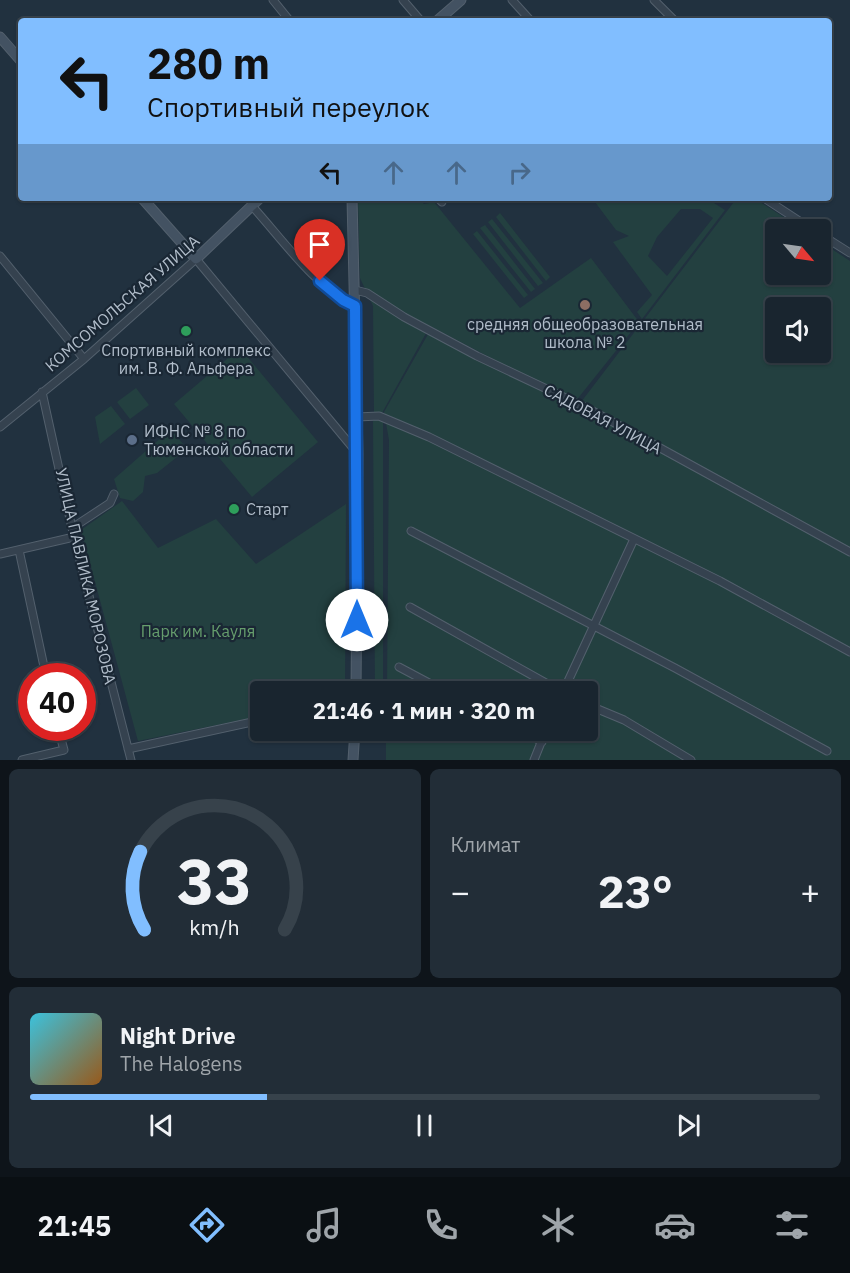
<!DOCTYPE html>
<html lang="ru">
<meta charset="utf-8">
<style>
body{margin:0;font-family:"IBM Plex Sans",sans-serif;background:#222d37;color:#f1f3f6;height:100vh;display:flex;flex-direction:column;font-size:22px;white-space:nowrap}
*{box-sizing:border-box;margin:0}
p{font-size:20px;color:#9fa5aa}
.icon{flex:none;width:33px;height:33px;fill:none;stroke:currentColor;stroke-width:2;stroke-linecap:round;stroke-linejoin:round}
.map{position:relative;height:760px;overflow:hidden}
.panel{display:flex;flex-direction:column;gap:9px;padding:9px;background:#0e141a;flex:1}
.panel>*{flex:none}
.top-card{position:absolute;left:18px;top:18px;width:814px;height:183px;border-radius:6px;box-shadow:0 2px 4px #0004,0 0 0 2px #37424b;background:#81beff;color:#111;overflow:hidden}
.needle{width:39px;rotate:119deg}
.controls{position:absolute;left:765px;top:219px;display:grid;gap:12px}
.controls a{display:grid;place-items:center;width:66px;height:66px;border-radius:6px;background:#19252f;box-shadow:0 2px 4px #0004,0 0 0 2px #37424b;font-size:30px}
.speed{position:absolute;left:18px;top:663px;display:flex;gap:12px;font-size:30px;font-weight:700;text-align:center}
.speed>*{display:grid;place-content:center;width:78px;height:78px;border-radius:50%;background:#19252f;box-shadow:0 2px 4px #0004,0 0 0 2px #37424b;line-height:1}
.speed .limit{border:9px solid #d22;background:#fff;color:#111}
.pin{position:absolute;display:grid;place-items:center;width:51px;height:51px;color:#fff;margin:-62px -26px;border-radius:50% 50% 50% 0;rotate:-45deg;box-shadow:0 0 6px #0007}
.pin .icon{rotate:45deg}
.me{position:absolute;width:66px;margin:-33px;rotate:0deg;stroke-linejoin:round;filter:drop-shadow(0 0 4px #0008)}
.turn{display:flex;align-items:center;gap:21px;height:126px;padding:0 30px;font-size:27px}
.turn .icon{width:78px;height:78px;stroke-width:2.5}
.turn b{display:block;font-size:42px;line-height:51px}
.lanes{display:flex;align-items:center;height:57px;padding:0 30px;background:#0003;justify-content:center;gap:30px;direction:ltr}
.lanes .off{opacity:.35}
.big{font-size:45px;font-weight:700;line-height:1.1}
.panel .card{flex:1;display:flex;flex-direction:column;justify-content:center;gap:9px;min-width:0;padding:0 21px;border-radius:9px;background:#222d37}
.panel .dial{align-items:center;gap:0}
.dial svg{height:156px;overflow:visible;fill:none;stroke:#37424b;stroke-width:7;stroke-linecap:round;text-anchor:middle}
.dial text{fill:#f1f3f6;stroke:none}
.song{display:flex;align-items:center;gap:18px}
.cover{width:72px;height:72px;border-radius:9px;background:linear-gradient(135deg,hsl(190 70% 55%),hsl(30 70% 35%))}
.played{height:6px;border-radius:3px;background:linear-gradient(90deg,#81beff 30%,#37424b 30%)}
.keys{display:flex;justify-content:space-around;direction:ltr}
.heat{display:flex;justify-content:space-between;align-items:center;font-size:33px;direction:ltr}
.panel .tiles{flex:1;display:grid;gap:9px;grid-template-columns:1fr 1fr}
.card:last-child{grid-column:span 2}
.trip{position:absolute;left:250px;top:681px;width:348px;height:60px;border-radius:6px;background:#19252f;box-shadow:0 2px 4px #0004,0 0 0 2px #37424b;font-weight:700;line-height:60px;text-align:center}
.menu{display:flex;height:96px;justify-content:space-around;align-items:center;background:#0a0f13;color:#9fa5aa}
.menu .icon{width:42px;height:42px}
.menu .current{color:#81beff}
.menu b{font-size:27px;color:#f1f3f6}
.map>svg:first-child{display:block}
.green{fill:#234040;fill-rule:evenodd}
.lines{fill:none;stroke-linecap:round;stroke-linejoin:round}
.street-casing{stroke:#53606d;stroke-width:9}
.secondary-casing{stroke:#53606d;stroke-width:11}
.street{stroke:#35424f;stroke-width:7}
.secondary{stroke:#435262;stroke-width:9}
.route-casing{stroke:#114b97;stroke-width:15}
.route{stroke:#1a73e8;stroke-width:10}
.education-dot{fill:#8d6e63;stroke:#1a2734;stroke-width:2}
.leisure-dot{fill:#2e9e5b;stroke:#1a2734;stroke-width:2}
.service-dot{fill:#5c6f8a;stroke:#1a2734;stroke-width:2}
.labels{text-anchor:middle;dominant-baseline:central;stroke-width:4.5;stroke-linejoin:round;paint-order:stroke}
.street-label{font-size:16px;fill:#b1bdca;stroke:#1a2734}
.poi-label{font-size:16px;fill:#b1bdca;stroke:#1a2734}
.park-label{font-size:16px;fill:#669e6d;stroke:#1a2734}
</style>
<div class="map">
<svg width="850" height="760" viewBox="0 0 850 760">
<rect width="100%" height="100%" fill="#21313f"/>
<path class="green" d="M 358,198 L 418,198 L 424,204 L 434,202 L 520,308 L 591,258 L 639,322 L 575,402 L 430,326 L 382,413 L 374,412 L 373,306 L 360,278 Z
M 592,198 L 706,198 L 725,210 L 642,319 L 637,312 L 652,295 L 613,242 L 629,236 L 616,230 ZM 681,209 L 700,209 L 713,218 L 667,276 L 648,256 L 657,237 Z
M 737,198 L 754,198 L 802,229 L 776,230 L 776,274 L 820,274 L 821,242 L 850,261 L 850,760 L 386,760 L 386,731 L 588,730 L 588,692 L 387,691 L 389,440 L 384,412 L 431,329 L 578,406 ZM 776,308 L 820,308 L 820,352 L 776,352 Z
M 500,213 L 550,277 L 546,281 L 496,217 Z
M 492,219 L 543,283 L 538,286 L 488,222 Z
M 485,225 L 535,289 L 531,292 L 480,228 Z
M 477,231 L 528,295 L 524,298 L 473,234 Z
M 240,348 L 318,442 L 252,497 L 174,404 Z
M 136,388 L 149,405 L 130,419 L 117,402 Z
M 111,406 L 125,424 L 100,444 L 95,417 Z
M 373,420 L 383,420 L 383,692 L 375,691 Z
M 171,429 L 187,449 L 157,473 L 145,476 L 143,492 L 133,501 L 120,498 L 114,479 Z
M 122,501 L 158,548 L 216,519 L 256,564 L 346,504 L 345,691 L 261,692 L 261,716 L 138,741 L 81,530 Z"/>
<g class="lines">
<g class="street-casing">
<path id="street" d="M 273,0 L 290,21
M 403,0 L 421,21
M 512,0 L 531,21
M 654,0 L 675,21
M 438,198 L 442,202
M 764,198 L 813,230
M 252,206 C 283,240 314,286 355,306
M 820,234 L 850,253
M 0,256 L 84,359
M 355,290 L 367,293 L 404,317 L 477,356 L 589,409 L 850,552
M 42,392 L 74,537 L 131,760
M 357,417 L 379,416 L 429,437 L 720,581 L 850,652
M 0,427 L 84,359 L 196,259 L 358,454
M 72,528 L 110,503 L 114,494
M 411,531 L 675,668 L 827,751
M 19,550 L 46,676
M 0,554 L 74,537
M 410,607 L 562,692
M 399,667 L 446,692
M 563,692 L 634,539
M 588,705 L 624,720 L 691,760
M 520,730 L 542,742
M 128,749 L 261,720
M 22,760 L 64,750 L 58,728
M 534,760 L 546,730"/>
</g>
<g class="secondary-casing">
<path id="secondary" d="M 437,21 L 461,0
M 0,37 L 21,61
M 142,198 L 196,259 L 260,198
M 352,198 L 358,454 L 356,692
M 353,760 L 355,730"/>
</g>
<use href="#street" class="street"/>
<use href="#secondary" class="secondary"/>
</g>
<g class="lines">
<g class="route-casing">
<path id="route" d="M 320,281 L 343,300 L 355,306 L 357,620"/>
</g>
<use href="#route" class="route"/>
</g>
<circle class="education-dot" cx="585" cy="305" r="6"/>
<g class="leisure-dot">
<circle cx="186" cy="331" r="6"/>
<circle cx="234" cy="509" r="6"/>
</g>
<circle class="service-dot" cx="132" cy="440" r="6"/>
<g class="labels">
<g class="street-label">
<text transform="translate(122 303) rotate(-41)">КОМСОМОЛЬСКАЯ УЛИЦА</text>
<text transform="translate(603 419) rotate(28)">САДОВАЯ УЛИЦА</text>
<text transform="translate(86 576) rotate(77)">УЛИЦА ПАВЛИКА МОРОЗОВА</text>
</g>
<g class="poi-label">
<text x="585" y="324">средняя общеобразовательная<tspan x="585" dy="18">школа № 2</tspan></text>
<text x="186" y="350">Спортивный комплекс<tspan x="186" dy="18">им. В. Ф. Альфера</tspan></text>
<text x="144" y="431" text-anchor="start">ИФНС № 8 по<tspan x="144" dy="18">Тюменской области</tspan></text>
<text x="246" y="509" text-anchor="start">Старт</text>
</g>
<g class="park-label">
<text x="198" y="631">Парк им. Кауля</text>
</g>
</g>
</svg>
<div class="controls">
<a><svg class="needle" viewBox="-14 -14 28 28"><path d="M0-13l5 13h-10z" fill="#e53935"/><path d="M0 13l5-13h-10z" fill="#9fa5aa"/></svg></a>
<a><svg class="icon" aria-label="sound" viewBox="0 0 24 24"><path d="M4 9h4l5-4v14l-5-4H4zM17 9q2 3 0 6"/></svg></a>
</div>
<div class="speed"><div class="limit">40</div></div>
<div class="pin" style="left:320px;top:281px;background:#d93025"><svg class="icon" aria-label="arrive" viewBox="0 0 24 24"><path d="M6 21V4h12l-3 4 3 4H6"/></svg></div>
<svg class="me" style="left:357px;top:620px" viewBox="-20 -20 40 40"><circle r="19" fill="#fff"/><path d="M0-13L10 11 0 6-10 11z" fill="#1a73e8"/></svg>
<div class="trip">21:46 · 1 мин · 320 m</div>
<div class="top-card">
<div class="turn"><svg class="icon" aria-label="left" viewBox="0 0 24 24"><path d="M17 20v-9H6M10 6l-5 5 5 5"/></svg><div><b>280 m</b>Спортивный переулок</div></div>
<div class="lanes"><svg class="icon" aria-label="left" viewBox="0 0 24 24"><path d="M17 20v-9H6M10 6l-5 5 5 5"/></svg><svg class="icon off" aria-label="ahead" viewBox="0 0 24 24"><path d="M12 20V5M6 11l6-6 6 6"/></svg><svg class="icon off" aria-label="ahead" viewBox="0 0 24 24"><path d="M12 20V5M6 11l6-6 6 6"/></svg><svg class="icon off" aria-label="right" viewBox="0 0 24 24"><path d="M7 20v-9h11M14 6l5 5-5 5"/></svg></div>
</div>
</div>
<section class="panel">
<div class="tiles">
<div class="card dial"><svg viewBox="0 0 100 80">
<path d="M14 69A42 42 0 1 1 86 69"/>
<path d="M14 69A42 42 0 0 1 12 29" stroke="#81beff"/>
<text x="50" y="56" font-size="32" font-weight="700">33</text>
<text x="50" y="72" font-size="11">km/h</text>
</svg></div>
<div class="card"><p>Климат</p>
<div class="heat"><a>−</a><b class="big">23°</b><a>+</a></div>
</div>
<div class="card">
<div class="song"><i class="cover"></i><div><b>Night Drive</b><p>The Halogens</p></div></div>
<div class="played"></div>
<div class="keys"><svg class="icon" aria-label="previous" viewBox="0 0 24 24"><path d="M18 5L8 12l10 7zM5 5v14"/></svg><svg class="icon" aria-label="pause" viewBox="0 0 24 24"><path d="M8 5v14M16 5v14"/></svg><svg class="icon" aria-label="next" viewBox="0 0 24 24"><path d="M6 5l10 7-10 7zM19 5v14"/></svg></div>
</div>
</div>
</section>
<nav class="menu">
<b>21:45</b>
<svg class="icon current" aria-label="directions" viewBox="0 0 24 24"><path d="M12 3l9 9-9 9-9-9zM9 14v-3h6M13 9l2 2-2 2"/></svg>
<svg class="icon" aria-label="music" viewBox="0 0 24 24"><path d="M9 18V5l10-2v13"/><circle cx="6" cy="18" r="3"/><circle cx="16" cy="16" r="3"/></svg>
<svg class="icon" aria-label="phone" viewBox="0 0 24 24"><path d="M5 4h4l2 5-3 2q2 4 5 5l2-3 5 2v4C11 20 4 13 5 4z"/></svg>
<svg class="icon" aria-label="climate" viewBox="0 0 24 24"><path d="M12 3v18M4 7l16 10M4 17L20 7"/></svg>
<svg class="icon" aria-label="car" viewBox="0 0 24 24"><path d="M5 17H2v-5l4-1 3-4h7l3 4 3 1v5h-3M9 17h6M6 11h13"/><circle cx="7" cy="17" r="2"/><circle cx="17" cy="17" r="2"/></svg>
<svg class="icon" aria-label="filters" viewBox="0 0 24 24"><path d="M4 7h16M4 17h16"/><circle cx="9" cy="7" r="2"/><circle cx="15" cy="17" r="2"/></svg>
</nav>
